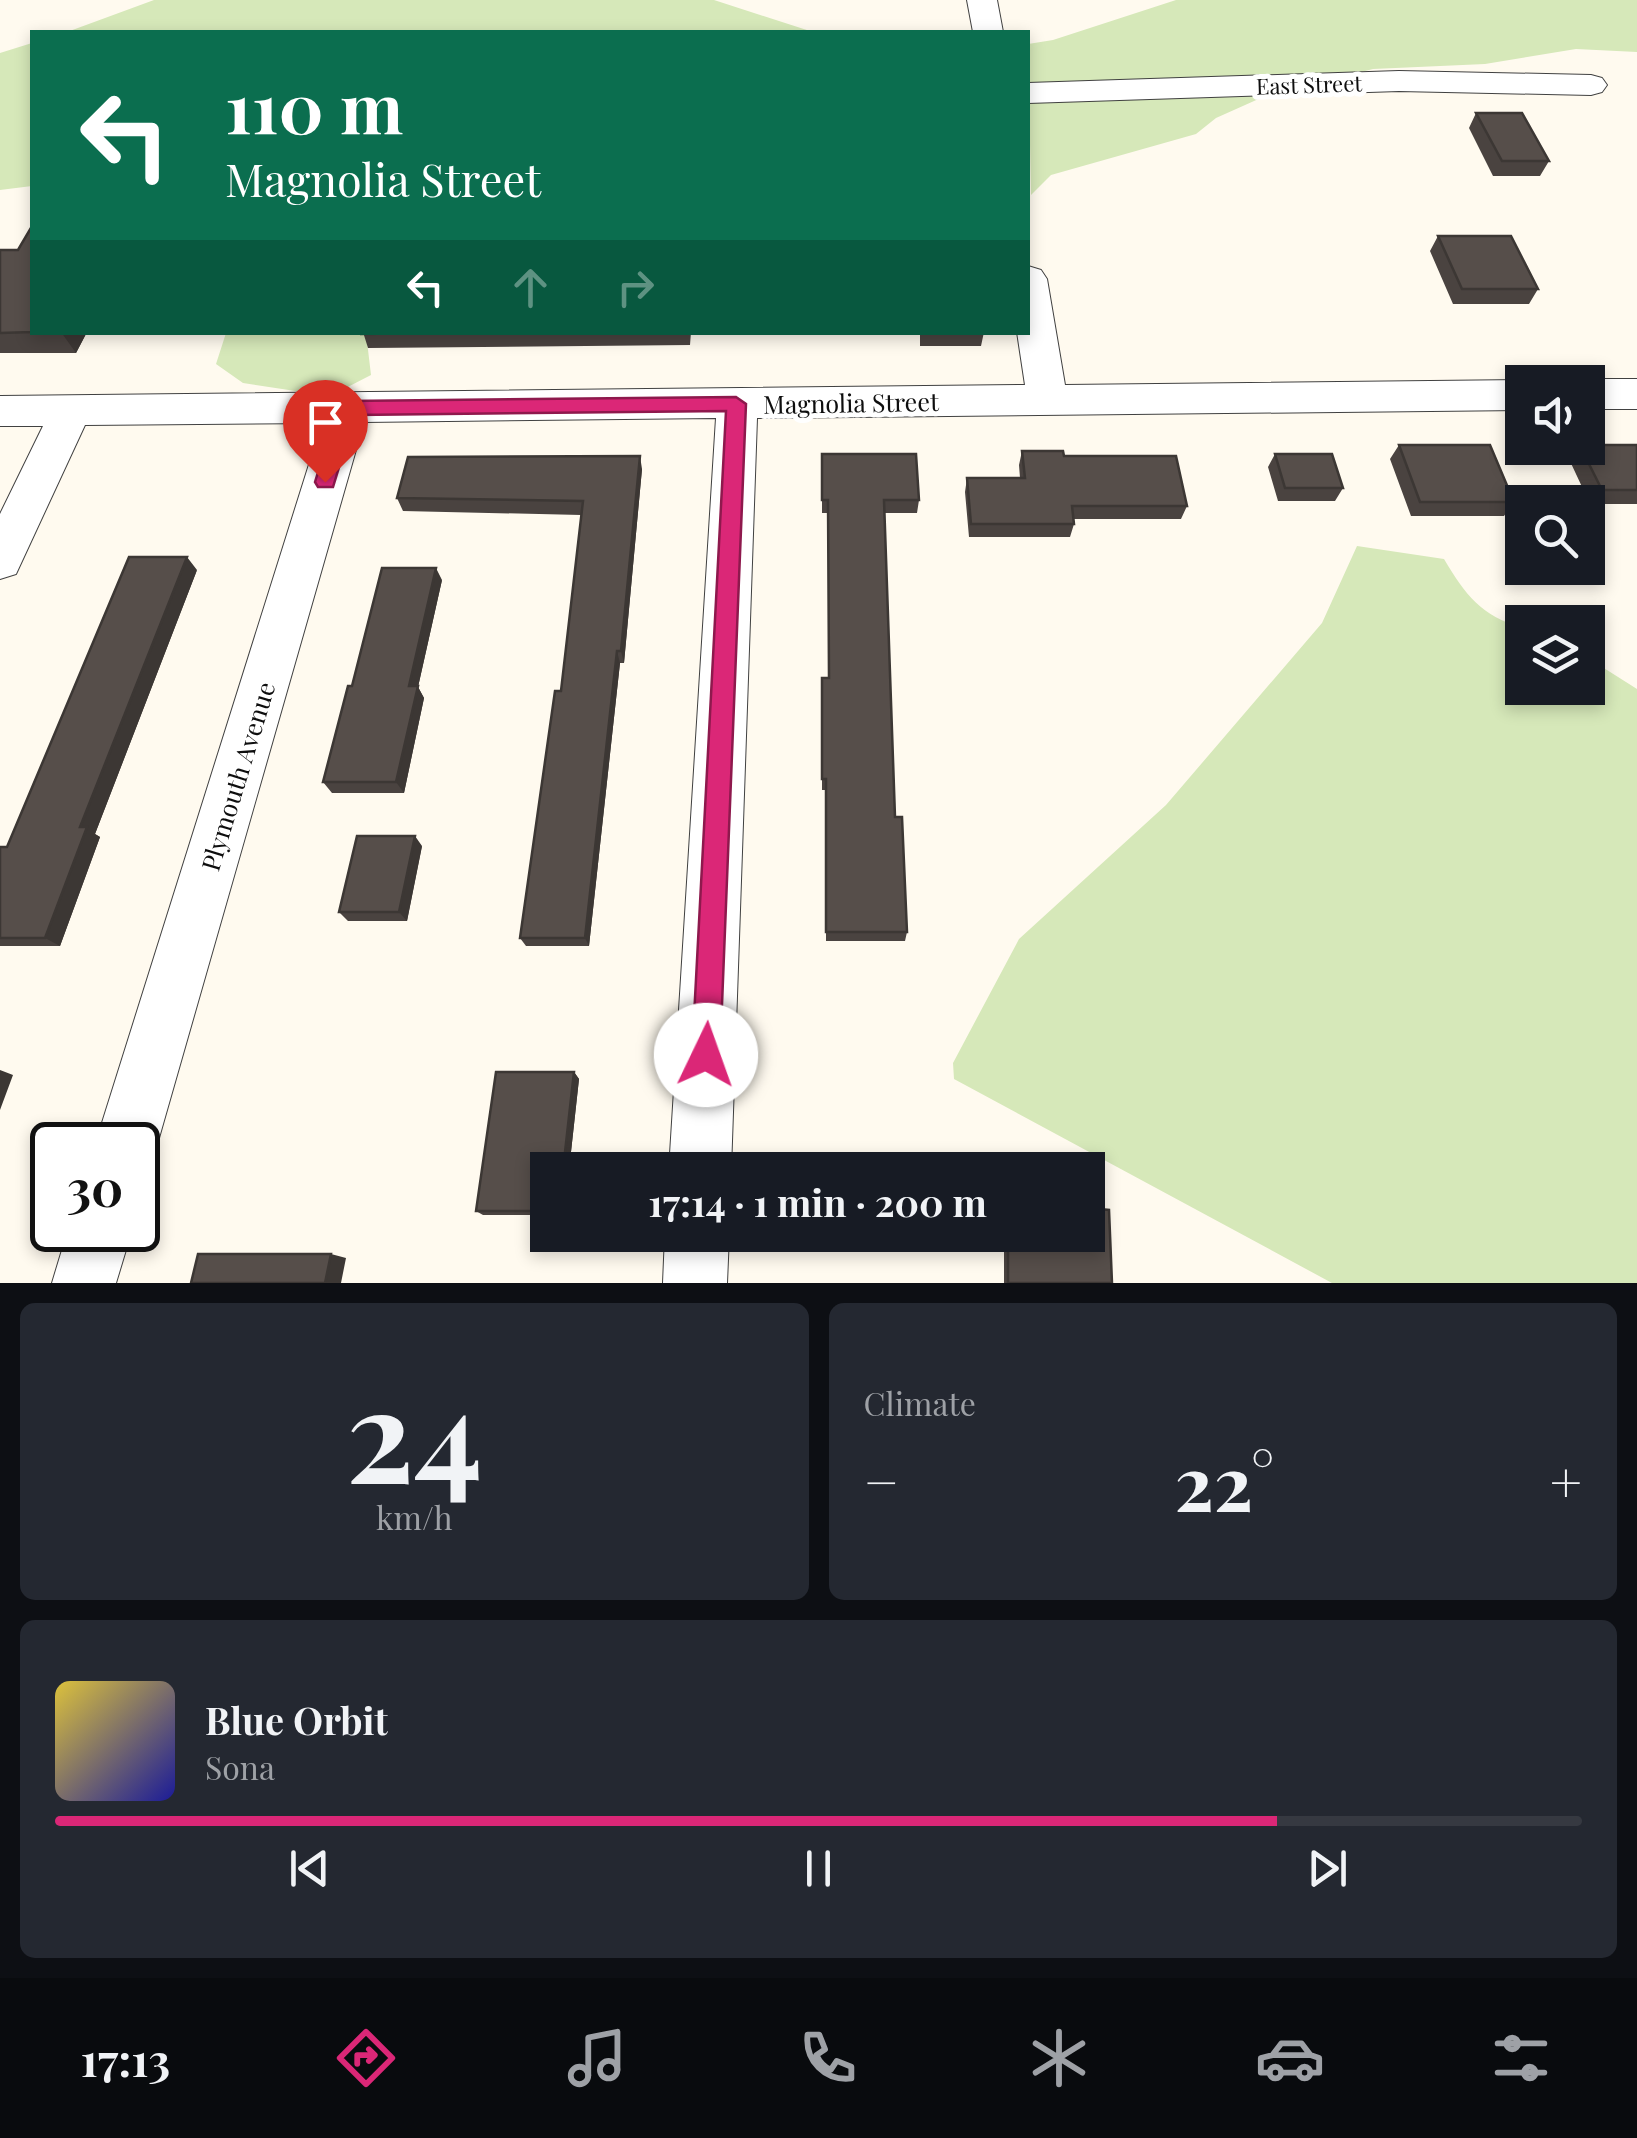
<!DOCTYPE html>
<meta charset="utf-8">
<style>
body{margin:0;font-family:"Playfair Display",serif;background:#242831;color:#f1f3f6;height:100vh;display:flex;flex-direction:column;font-size:38px;white-space:nowrap}
*{box-sizing:border-box;margin:0}
p{font-size:32px;color:#9ea1a6}
.icon{flex:none;width:55px;height:55px;fill:none;stroke:currentColor;stroke-width:2;stroke-linecap:round;stroke-linejoin:round}
.map{position:relative;height:1283px;overflow:hidden}
.details{display:flex;flex-direction:column;gap:20px;padding:20px;background:#0d0f14;flex:1}
.details>*{flex:none}
.top-card{position:absolute;left:30px;top:30px;width:1000px;height:305px;border-radius:0px;box-shadow:0 5px 15px #0003;background:#0b6e4f;color:#fff;overflow:hidden}
.tools{position:absolute;left:1505px;top:365px;display:grid;gap:20px}
.tools a{display:grid;place-items:center;width:100px;height:100px;border-radius:0px;background:#171b24;box-shadow:0 5px 15px #0003;font-size:50px}
.speed{position:absolute;left:30px;top:1122px;display:flex;gap:20px;font-size:50px;font-weight:700;text-align:center}
.speed>*{display:grid;place-content:center;width:130px;height:130px;border-radius:50%;background:#171b24;box-shadow:0 5px 15px #0003;line-height:1}
.speed .limit{border:5px solid #111;border-radius:15px;background:#fff;color:#111}
.pin{position:absolute;display:grid;place-items:center;width:85px;height:85px;color:#fff;margin:-102px -42px;border-radius:50% 50% 50% 0;rotate:-45deg;box-shadow:0 0 10px #0007}
.pin .icon{rotate:45deg}
.me{position:absolute;width:110px;margin:-55px;rotate:3deg;stroke-linejoin:round;filter:drop-shadow(0 0 8px #0008)}
.turn{display:flex;align-items:center;gap:35px;height:210px;padding:0 30px;font-size:45px}
.turn .icon{width:130px;height:130px;stroke-width:2.5}
.turn b{display:block;font-size:70px;line-height:85px}
.lanes{display:flex;align-items:center;height:95px;padding:0 30px;background:#0003;justify-content:center;gap:50px;direction:ltr}
.lanes .off{opacity:.35}
.big{font-size:75px;font-weight:700;line-height:1.1}
.details .card{flex:1;display:flex;flex-direction:column;justify-content:center;gap:15px;min-width:0;padding:0 35px;border-radius:15px;background:#242831}
.details .dial{align-items:center;gap:0}
.dial b{font-size:130px;line-height:1}
.song{display:flex;align-items:center;gap:30px}
.cover{width:120px;height:120px;border-radius:15px;background:linear-gradient(135deg,hsl(50 70% 55%),hsl(240 70% 35%))}
.played{height:10px;border-radius:5px;background:linear-gradient(90deg,#db2777 80%,#363941 80%)}
.keys{display:flex;justify-content:space-around;direction:ltr}
.heat{display:flex;justify-content:space-between;align-items:center;font-size:55px;direction:ltr}
.details .tiles{flex:1;display:grid;gap:20px;grid-template-columns:1fr 1fr}
.card:last-child{grid-column:span 2}
.trip{position:absolute;left:530px;top:1152px;width:575px;height:100px;border-radius:0px;background:#171b24;box-shadow:0 5px 15px #0003;font-weight:700;line-height:100px;text-align:center}
.dock{display:flex;height:160px;justify-content:space-around;align-items:center;background:#090b0e;color:#9ea1a6}
.dock .icon{width:70px;height:70px}
.dock .selected{color:#db2777}
.dock b{font-size:45px;color:#f1f3f6}
.map>svg:first-child{display:block}
.green{fill:#d6e8b9}
.lines{fill:none;stroke-linecap:round;stroke-linejoin:round}
.minor-casing{stroke:#414141;stroke-width:2}
.minor{fill:#fff;fill-rule:evenodd}
.wall{fill:#4a4340}
.shaded-wall{fill:#3c3734}
.building{fill:#564e4a;stroke:#3c3734;stroke-width:2.5}
.route{fill:#db2777;stroke:#8e194d;stroke-width:2.5}
.labels{text-anchor:middle;dominant-baseline:central;stroke-width:10;stroke-linejoin:round;paint-order:stroke}
.far-street-label{font-size:22px;fill:#0e0e0e;stroke:#fff}
.street-label{font-size:25px;fill:#0e0e0e;stroke:#fff}
</style>
<div class="map">
<svg width="1637" height="1283" viewBox="0 0 1637 1283">
<rect width="100%" height="100%" fill="#fffaef"/>
<path class="green" d="M 154,0 L 714,0 L 813,32 L 67,32 Z
M 1176,0 L 1637,0 L 1637,52 L 1576,49 L 1485,64 L 1373,69 L 1263,97 L 1216,118 L 1196,134 L 1051,175 L 1031,195 L 1028,44 L 1053,40 Z
M 32,43 L 32,186 L 0,190 L 0,53 Z
M 226,333 L 366,333 L 371,375 L 338,392 L 302,392 L 243,383 L 216,364 Z
M 1357,546 L 1444,559 C 1466,596 1481,615 1522,628 L 1522,688 L 1588,688 L 1588,658 L 1637,689 L 1637,1283 L 1332,1283 L 954,1079 L 953,1063 L 1019,939 L 1166,805 L 1322,623 Z"/>
<g class="lines">
<g class="minor-casing">
<path id="minor" d="M 967,0 L 997,0 L 1003,32 L 973,32 Z
M 1399,71 L 1591,75 L 1602,78 L 1607,85 L 1602,92 L 1591,95 L 1399,91 L 1028,103 L 1028,83 Z
M 1028,266 L 1041,270 L 1047,279 L 1065,385 L 1522,380 L 1529,382 L 1522,382 L 1522,410 L 757,418 L 731,1170 L 669,1170 L 716,418 L 364,422 L 157,1145 L 148,1167 L 138,1171 L 138,1145 L 95,1145 L 322,423 L 85,425 L 16,574 L 0,579 L 0,514 L 43,426 L 0,426 L 0,396 L 1025,385 L 1017,332 L 1028,332 Z
M 1588,379 L 1637,379 L 1637,409 L 1588,409 L 1588,382 L 1577,382 Z
M 68,1230 L 132,1230 L 116,1283 L 52,1283 Z
M 665,1235 L 729,1235 L 727,1283 L 663,1283 Z"/>
</g>
<use href="#minor" class="minor"/>
</g>
<path class="wall" d="M 1476,113 L 1549,161 L 1540,176 L 1493,176 L 1469,128 Z
M 1438,236 L 1538,289 L 1529,304 L 1453,304 L 1430,251 Z
M 0,250 L 18,250 L 87,332 L 76,353 L 0,353 Z
M 363,332 L 691,332 L 690,345 L 368,348 Z
M 920,332 L 984,332 L 981,346 L 920,346 Z
M 1399,445 L 1514,502 L 1504,516 L 1411,516 L 1390,459 Z
M 1637,445 L 1637,504 L 1590,504 L 1569,459 L 1578,448 Z
M 1022,451 L 1064,456 L 1187,506 L 1181,519 L 1074,519 L 1074,524 L 1070,537 L 969,537 L 965,492 L 967,478 L 1020,478 L 1019,465 Z
M 822,454 L 919,500 L 917,513 L 884,513 L 895,817 L 907,932 L 905,941 L 826,941 L 826,790 L 822,790 L 822,678 L 829,678 L 828,513 L 822,513 Z
M 1275,454 L 1343,488 L 1335,501 L 1278,501 L 1268,467 Z
M 642,469 L 624,663 L 620,663 L 589,946 L 526,946 L 520,938 L 561,691 L 581,515 L 403,511 L 397,498 Z
M 197,570 L 95,834 L 100,837 L 60,946 L 0,946 L 0,847 L 7,847 Z
M 442,580 L 418,687 L 424,698 L 404,793 L 332,793 L 323,782 L 352,686 Z
M 422,846 L 407,921 L 348,921 L 339,912 Z
M 574,1072 L 579,1079 L 569,1170 L 548,1170 L 548,1215 L 483,1215 L 476,1211 Z
M 1004,1235 L 1088,1235 L 1112,1283 L 1004,1283 Z"/>
<path class="shaded-wall" d="M 61,332 L 87,332 L 76,353 Z
M 640,456 L 642,469 L 624,663 L 621,651 Z
M 187,557 L 197,570 L 95,834 L 100,837 L 60,946 L 45,938 L 80,827 Z
M 436,568 L 442,580 L 418,687 L 424,698 L 404,793 L 396,782 L 409,686 Z
M 617,651 L 620,663 L 589,946 L 585,938 Z
M 415,836 L 422,846 L 407,921 L 399,912 Z
M 0,1070 L 13,1075 L 0,1110 Z
M 574,1072 L 579,1079 L 569,1170 L 563,1170 Z
M 331,1254 L 346,1258 L 341,1283 L 325,1283 Z"/>
<path class="building" d="M 1476,113 L 1522,113 L 1549,161 L 1502,161 Z
M 32,226 L 32,332 L 0,333 L 0,250 L 18,250 Z
M 1438,236 L 1511,236 L 1538,289 L 1462,289 Z
M 363,332 L 503,332 L 362,334 Z
M 1399,445 L 1490,445 L 1514,502 L 1420,502 Z
M 1588,445 L 1637,445 L 1637,490 L 1602,490 L 1581,448 L 1588,448 Z
M 1022,451 L 1063,451 L 1064,456 L 1176,456 L 1187,506 L 1072,506 L 1074,524 L 971,524 L 967,478 L 1025,478 Z
M 822,454 L 916,454 L 919,500 L 884,500 L 895,817 L 902,817 L 907,932 L 826,932 L 826,779 L 822,779 L 822,678 L 829,678 L 828,500 L 822,500 Z
M 1275,454 L 1332,454 L 1343,488 L 1285,488 Z
M 640,456 L 621,651 L 617,651 L 585,938 L 520,938 L 555,691 L 561,691 L 583,501 L 397,498 L 408,457 Z
M 129,557 L 187,557 L 80,827 L 87,827 L 45,938 L 0,938 L 0,847 L 7,847 Z
M 382,568 L 436,568 L 409,686 L 418,686 L 396,782 L 323,782 L 348,686 L 352,686 Z
M 357,836 L 415,836 L 399,912 L 339,912 Z
M 496,1072 L 574,1072 L 563,1170 L 548,1170 L 548,1211 L 476,1211 Z
M 1088,1208 L 1109,1210 L 1112,1283 L 1008,1283 L 1008,1235 L 1088,1235 Z
M 198,1254 L 331,1254 L 325,1283 L 191,1283 Z"/>
<path class="route" d="M 736,397 L 746,404 L 720,1055 L 716,1065 L 706,1069 L 696,1065 L 692,1055 L 726,411 L 355,415 L 333,487 L 318,487 L 315,482 L 338,408 L 348,401 Z"/>
<g class="labels">
<g class="far-street-label">
<text transform="translate(1309 84) rotate(-2)">East Street</text>
</g>
<g class="street-label">
<text transform="translate(851 402) rotate(-1)">Magnolia Street</text>
<text transform="translate(237 776) rotate(-73)">Plymouth Avenue</text>
</g>
</g>
</svg>
<div class="tools">
<a><svg class="icon" aria-label="sound" viewBox="0 0 24 24"><path d="M4 9h4l5-4v14l-5-4H4zM17 9q2 3 0 6"/></svg></a>
<a><svg class="icon" aria-label="search" viewBox="0 0 24 24"><circle cx="10" cy="10" r="6"/><path d="M15 15l6 6"/></svg></a>
<a><svg class="icon" aria-label="layers" viewBox="0 0 24 24"><path d="M12 4l9 5-9 5-9-5zM3 14l9 5 9-5"/></svg></a>
</div>
<div class="speed"><div class="limit">30</div></div>
<div class="pin" style="left:325px;top:482px;background:#d93025"><svg class="icon" aria-label="arrive" viewBox="0 0 24 24"><path d="M6 21V4h12l-3 4 3 4H6"/></svg></div>
<svg class="me" style="left:706px;top:1055px" viewBox="-20 -20 40 40"><circle r="19" fill="#fff"/><path d="M0-13L10 11 0 6-10 11z" fill="#db2777"/></svg>
<div class="trip">17:14 · 1 min · 200 m</div>
<div class="top-card">
<div class="turn"><svg class="icon" aria-label="left" viewBox="0 0 24 24"><path d="M17 20v-9H6M10 6l-5 5 5 5"/></svg><div><b>110 m</b>Magnolia Street</div></div>
<div class="lanes"><svg class="icon" aria-label="left" viewBox="0 0 24 24"><path d="M17 20v-9H6M10 6l-5 5 5 5"/></svg><svg class="icon off" aria-label="ahead" viewBox="0 0 24 24"><path d="M12 20V5M6 11l6-6 6 6"/></svg><svg class="icon off" aria-label="right" viewBox="0 0 24 24"><path d="M7 20v-9h11M14 6l5 5-5 5"/></svg></div>
</div>
</div>
<section class="details">
<div class="tiles">
<div class="card dial"><b>24</b><p>km/h</p></div>
<div class="card"><p>Climate</p>
<div class="heat"><a>−</a><b class="big">22°</b><a>+</a></div>
</div>
<div class="card">
<div class="song"><i class="cover"></i><div><b>Blue Orbit</b><p>Sona</p></div></div>
<div class="played"></div>
<div class="keys"><svg class="icon" aria-label="previous" viewBox="0 0 24 24"><path d="M18 5L8 12l10 7zM5 5v14"/></svg><svg class="icon" aria-label="pause" viewBox="0 0 24 24"><path d="M8 5v14M16 5v14"/></svg><svg class="icon" aria-label="next" viewBox="0 0 24 24"><path d="M6 5l10 7-10 7zM19 5v14"/></svg></div>
</div>
</div>
</section>
<nav class="dock">
<b>17:13</b>
<svg class="icon selected" aria-label="directions" viewBox="0 0 24 24"><path d="M12 3l9 9-9 9-9-9zM9 14v-3h6M13 9l2 2-2 2"/></svg>
<svg class="icon" aria-label="music" viewBox="0 0 24 24"><path d="M9 18V5l10-2v13"/><circle cx="6" cy="18" r="3"/><circle cx="16" cy="16" r="3"/></svg>
<svg class="icon" aria-label="phone" viewBox="0 0 24 24"><path d="M5 4h4l2 5-3 2q2 4 5 5l2-3 5 2v4C11 20 4 13 5 4z"/></svg>
<svg class="icon" aria-label="climate" viewBox="0 0 24 24"><path d="M12 3v18M4 7l16 10M4 17L20 7"/></svg>
<svg class="icon" aria-label="car" viewBox="0 0 24 24"><path d="M5 17H2v-5l4-1 3-4h7l3 4 3 1v5h-3M9 17h6M6 11h13"/><circle cx="7" cy="17" r="2"/><circle cx="17" cy="17" r="2"/></svg>
<svg class="icon" aria-label="filters" viewBox="0 0 24 24"><path d="M4 7h16M4 17h16"/><circle cx="9" cy="7" r="2"/><circle cx="15" cy="17" r="2"/></svg>
</nav>
